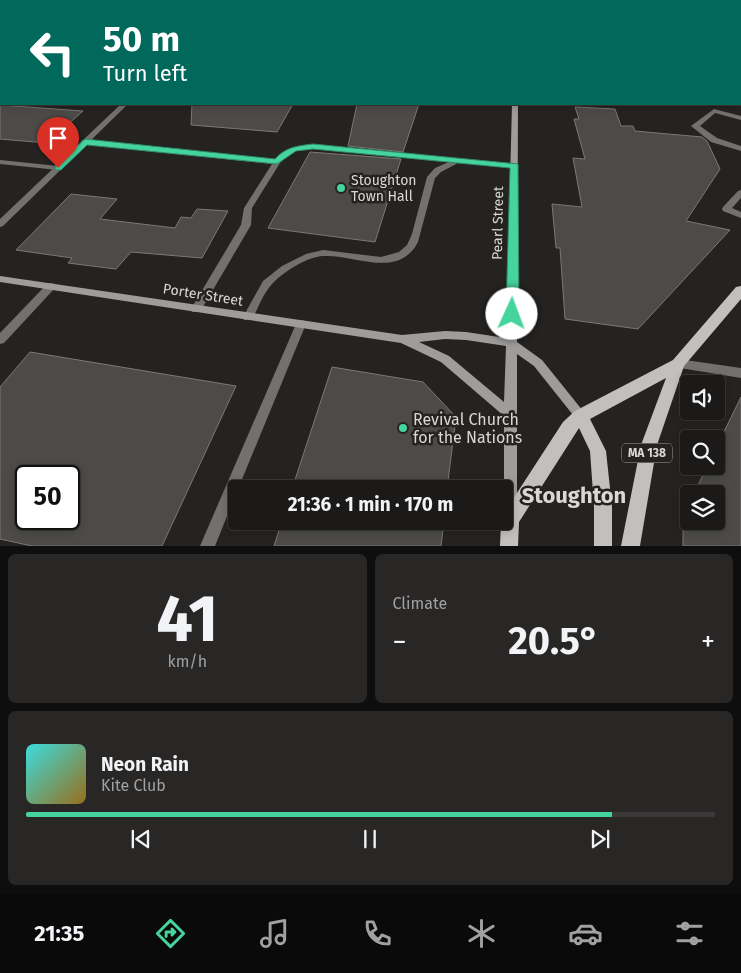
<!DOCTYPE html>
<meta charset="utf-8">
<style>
body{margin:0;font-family:"Fira Sans",sans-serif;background:#292726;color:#f1f3f6;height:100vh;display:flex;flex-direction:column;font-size:19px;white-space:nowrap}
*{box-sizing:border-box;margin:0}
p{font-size:16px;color:#a0a1a2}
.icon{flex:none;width:28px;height:28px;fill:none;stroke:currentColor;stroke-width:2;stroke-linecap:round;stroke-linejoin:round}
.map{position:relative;height:546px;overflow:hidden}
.side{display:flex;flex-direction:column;gap:8px;padding:8px;background:#0f0e0e;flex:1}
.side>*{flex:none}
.guide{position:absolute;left:0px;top:0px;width:741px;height:105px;box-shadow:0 2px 8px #0003,0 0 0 1px #3a3838;background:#00695c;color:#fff;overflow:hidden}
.controls{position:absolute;left:680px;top:375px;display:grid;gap:10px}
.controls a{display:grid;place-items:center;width:45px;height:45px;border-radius:5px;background:#1c1a19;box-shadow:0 2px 8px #0003,0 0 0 1px #3a3838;font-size:25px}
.speed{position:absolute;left:15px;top:465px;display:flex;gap:10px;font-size:25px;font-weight:700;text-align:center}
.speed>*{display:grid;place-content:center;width:65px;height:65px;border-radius:50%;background:#1c1a19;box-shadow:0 2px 8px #0003,0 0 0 1px #3a3838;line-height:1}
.speed .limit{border:2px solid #111;border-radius:8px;background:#fff;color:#111}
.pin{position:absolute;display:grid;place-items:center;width:42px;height:42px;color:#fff;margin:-51px -21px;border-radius:50% 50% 50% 0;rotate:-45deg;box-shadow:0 0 5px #0007}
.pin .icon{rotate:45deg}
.me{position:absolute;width:55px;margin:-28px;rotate:2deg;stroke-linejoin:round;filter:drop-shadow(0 0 4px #0008)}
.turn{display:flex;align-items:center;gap:18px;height:105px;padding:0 20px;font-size:22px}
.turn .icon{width:65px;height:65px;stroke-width:2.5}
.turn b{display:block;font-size:35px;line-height:42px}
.big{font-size:38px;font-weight:700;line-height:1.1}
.side .widget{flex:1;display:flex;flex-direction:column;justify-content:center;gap:8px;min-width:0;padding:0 18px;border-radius:8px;background:#292726}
.side .dial{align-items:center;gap:0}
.dial b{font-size:65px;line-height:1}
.song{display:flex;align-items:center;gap:15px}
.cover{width:60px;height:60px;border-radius:8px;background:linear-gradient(135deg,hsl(180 70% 55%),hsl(40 70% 35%))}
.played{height:5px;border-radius:2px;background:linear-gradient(90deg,#46d49e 85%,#3a3838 85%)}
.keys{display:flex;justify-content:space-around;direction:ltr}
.heat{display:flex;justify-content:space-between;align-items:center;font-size:28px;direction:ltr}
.side .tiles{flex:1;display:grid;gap:8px;grid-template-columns:1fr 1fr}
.widget:last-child{grid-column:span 2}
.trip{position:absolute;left:228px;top:480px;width:285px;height:50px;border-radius:5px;background:#1c1a19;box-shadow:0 2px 8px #0003,0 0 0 1px #3a3838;font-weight:700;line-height:50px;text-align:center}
.menu{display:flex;height:80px;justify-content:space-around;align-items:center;background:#0b0a0a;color:#a0a1a2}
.menu .icon{width:35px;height:35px}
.menu .on{color:#46d49e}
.menu b{font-size:22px;color:#f1f3f6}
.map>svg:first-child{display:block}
.building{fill:#4c4b48;stroke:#7a7976;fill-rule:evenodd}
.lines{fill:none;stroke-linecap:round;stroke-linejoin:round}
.lane{fill:#727170;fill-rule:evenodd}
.street{fill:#727170;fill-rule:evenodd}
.secondary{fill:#9f9d9c;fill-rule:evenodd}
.primary{fill:#c2bfbe;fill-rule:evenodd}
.route{fill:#46d49e;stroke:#2e8a67}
.poi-dot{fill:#46d49e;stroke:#252321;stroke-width:2}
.labels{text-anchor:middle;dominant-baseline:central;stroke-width:5;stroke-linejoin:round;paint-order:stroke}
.shield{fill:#252321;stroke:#a3a2a0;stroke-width:1}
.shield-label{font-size:12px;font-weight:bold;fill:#d9d8d7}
.poi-label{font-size:14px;fill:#d9d8d7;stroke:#252321;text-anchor:start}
.street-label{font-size:14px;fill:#d9d8d7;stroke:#252321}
.near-poi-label{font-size:16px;fill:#d9d8d7;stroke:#252321;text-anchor:start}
.near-district-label{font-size:22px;font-weight:bold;fill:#d9d8d7;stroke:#252321}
</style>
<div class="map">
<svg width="741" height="546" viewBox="0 0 741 546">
<rect width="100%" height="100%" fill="#252321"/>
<path class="building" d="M 192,104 L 293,104 L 277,132 L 191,125 Z
M 357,104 L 419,104 L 403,152 L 348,146 Z
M 0,105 L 83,111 L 47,143 L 0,139 Z
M 575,107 L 615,109 L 621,126 L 633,126 L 635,131 L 702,137 L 707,141 L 720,169 L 686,221 L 730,230 L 638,329 L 565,319 L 560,248 L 556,248 L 552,204 L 582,207 L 573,158 L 585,159 L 574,119 L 579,119 Z
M 310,152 L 401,159 L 375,242 L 268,228 Z
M 71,194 L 117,199 L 100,219 L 175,228 L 181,217 L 191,218 L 197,209 L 228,211 L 202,258 L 131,252 L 116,269 L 68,263 L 72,258 L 16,250 Z
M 30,352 L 236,386 L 162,546 L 32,546 L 0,539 L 0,387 ZM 26,476 L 69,476 L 69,519 L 26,519 Z
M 332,367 L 423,382 L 456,417 L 447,489 L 292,489 Z
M 741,397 L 741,546 L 683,546 L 683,516 L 689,504 L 689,521 L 716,521 L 716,494 L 694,494 L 707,466 L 716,466 L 716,448 Z
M 282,521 L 444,521 L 441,546 L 274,546 Z"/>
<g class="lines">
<path class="lane" d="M 171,0 L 175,0 L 175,1 L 171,1 Z
M 1,45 L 1,49 L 0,50 L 0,46 Z
M 121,104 L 128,104 L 124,106 Z
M 714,109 L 741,116 L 741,120 L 715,113 L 700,126 L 717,138 L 741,146 L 741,151 L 711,142 L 691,126 Z
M 82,140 L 275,159 C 286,147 297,146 313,145 L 515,164 L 519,166 L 515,168 L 458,163 L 441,172 L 435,178 L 418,242 C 398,280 355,254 323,256 C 307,257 287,270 276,280 C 264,291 259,306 252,320 L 244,320 L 243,317 L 263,281 L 282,266 L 306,254 L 323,250 L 381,257 L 399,252 L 407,245 L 412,234 L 427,177 L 435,168 L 449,162 L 313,149 L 295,151 L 287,156 L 280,163 L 252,208 L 251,225 L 200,312 L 192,312 L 191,309 L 241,225 L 244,208 L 272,164 L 85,144 L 81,142 Z
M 0,160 L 58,166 L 62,168 L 58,170 L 0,164 Z
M 741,190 L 741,198 L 732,208 L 741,212 L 741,218 L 723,211 L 722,209 L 723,207 L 738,191 Z
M 51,283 L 55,284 L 56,286 L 55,288 L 4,343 L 0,344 L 0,333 L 47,284 Z
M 301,320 L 305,321 L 306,324 L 238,489 L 236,489 L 236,494 L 215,546 L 200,546 L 296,324 L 297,321 Z"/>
<path class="street" d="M 121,104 L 128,104 L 3,226 L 0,227 L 0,219 Z
M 678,359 L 741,368 L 741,378 L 674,367 L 672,364 L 674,361 Z"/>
<path class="secondary" d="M 522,0 L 526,0 L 526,1 L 522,1 Z
M 512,104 L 518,104 L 517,342 L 542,360 L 587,416 L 585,420 L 581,421 L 577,420 L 534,366 L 517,354 L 517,517 L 515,522 L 510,524 L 505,522 L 504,519 L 504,416 L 441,362 L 401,343 L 0,282 L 0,276 L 402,335 L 445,331 L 466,332 L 506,338 ZM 445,339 L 466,340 L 506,346 L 504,402 L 449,356 L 419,342 Z"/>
<path class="primary" d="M 741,286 L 741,299 L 684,366 L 657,445 L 640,546 L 621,546 L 641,445 L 666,378 L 590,419 L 606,451 L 612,507 L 612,546 L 594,546 L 594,507 L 590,451 L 579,428 L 519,522 L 518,546 L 500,546 L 501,521 L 504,521 L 504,513 L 563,422 L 575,411 L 673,360 L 736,287 Z"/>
</g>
<path class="route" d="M 85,139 L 275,159 C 286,147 297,146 313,144 L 518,164 L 519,314 L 512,318 L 506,314 L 510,168 L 313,149 L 296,151 L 277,164 L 87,145 L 61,170 L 55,170 L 55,166 Z"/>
<g class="poi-dot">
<circle cx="341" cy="188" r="5"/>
<circle cx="403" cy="428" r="5"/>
</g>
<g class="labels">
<rect class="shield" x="622" y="443.5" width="50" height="19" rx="4"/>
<g class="shield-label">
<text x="647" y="453">MA 138</text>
</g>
<g class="poi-label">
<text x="351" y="180">Stoughton<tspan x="351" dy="16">Town Hall</tspan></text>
</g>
<g class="street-label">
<text transform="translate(498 223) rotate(-89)">Pearl Street</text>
<text transform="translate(203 295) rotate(9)">Porter Street</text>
</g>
<g class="near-poi-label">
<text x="413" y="419">Revival Church<tspan x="413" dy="18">for the Nations</tspan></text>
</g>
<g class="near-district-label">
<text x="574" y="495">Stoughton</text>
</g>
</g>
</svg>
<div class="controls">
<a><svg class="icon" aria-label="sound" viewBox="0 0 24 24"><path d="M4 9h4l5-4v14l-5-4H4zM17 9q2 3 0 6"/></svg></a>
<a><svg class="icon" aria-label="search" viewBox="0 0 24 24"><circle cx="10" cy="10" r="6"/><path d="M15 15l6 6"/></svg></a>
<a><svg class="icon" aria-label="layers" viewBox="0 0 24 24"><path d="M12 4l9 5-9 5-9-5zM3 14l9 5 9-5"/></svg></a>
</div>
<div class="speed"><div class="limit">50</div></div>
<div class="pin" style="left:58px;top:168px;background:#d93025"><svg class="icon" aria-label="arrive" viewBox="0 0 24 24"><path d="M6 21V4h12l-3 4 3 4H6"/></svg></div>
<svg class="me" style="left:512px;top:314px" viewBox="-20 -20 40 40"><circle r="19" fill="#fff"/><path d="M0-13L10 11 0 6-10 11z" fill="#46d49e"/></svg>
<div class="trip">21:36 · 1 min · 170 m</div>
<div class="guide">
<div class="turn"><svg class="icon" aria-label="left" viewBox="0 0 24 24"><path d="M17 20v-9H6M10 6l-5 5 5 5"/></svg><div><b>50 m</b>Turn left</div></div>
</div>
</div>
<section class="side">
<div class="tiles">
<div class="widget dial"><b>41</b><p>km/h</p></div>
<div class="widget"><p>Climate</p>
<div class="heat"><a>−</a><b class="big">20.5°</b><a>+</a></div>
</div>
<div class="widget">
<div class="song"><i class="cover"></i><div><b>Neon Rain</b><p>Kite Club</p></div></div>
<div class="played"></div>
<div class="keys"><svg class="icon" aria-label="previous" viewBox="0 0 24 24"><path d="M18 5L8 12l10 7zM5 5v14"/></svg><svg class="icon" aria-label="pause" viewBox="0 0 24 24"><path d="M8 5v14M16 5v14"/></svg><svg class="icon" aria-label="next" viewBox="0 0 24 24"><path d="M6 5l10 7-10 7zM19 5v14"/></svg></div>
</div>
</div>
</section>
<nav class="menu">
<b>21:35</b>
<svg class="icon on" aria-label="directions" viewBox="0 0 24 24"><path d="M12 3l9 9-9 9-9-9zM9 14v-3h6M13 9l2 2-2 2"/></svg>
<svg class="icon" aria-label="music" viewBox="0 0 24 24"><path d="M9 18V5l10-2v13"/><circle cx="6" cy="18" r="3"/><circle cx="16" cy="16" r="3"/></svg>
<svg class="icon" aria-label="phone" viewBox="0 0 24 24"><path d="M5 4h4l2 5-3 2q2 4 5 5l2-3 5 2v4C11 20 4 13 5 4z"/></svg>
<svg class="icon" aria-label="climate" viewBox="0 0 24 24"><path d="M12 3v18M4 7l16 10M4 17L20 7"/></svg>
<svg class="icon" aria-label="car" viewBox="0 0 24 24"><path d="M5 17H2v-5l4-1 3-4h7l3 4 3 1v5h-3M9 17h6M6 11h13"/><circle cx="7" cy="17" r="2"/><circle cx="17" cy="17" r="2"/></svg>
<svg class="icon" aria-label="filters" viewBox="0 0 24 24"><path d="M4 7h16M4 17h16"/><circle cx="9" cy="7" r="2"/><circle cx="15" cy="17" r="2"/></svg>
</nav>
